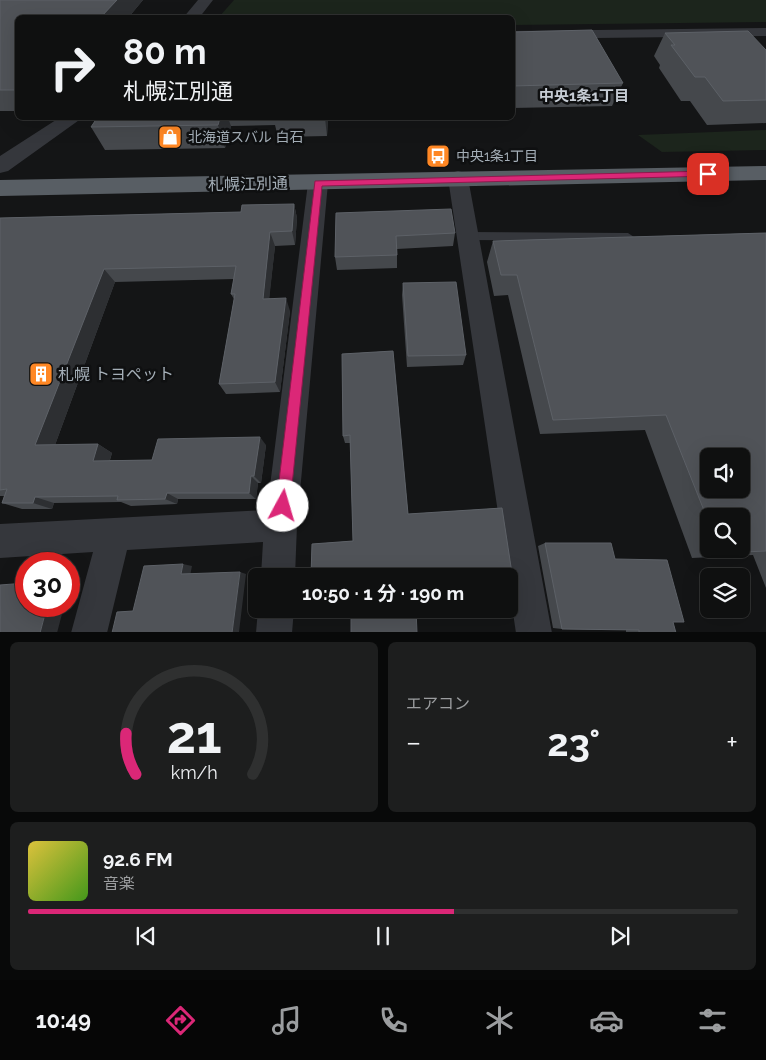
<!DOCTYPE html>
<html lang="ja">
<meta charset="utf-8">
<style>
body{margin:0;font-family:Raleway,"Noto Sans JP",sans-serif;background:#1d1e1e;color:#f1f3f6;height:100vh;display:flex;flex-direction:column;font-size:19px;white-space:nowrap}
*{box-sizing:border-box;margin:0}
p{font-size:16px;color:#9b9d9f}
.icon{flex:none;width:28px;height:28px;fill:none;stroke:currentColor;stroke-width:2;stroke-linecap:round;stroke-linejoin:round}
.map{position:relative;height:632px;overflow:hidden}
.sheet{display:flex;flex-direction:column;gap:10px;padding:10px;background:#080909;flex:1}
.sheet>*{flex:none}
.guide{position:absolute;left:15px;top:15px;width:500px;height:105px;border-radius:8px;box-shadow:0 5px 20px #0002,0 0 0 1px #2f3030;background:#0f1010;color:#f1f3f6;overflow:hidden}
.tools{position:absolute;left:700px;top:448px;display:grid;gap:10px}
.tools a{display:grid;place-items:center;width:50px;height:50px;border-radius:8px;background:#0f1010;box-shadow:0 5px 20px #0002,0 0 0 1px #2f3030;font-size:25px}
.speed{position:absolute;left:15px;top:552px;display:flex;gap:10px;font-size:25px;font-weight:700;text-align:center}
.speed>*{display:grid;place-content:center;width:65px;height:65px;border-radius:50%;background:#0f1010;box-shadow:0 5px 20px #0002,0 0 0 1px #2f3030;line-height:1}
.speed .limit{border:8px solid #d22;background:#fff;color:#111}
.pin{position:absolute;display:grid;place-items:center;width:42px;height:42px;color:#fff;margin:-21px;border-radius:10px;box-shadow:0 2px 8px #0006}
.me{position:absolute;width:55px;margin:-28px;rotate:6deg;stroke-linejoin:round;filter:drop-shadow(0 0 4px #0008)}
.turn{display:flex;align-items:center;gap:18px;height:105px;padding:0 25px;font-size:22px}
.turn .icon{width:65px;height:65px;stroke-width:2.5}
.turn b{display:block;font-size:35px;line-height:42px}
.big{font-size:38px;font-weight:700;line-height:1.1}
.sheet .widget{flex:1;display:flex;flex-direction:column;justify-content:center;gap:8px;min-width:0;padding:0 18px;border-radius:8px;background:#1d1e1e}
.sheet .dial{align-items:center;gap:0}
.dial svg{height:130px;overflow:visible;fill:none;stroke:#2f3030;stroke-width:7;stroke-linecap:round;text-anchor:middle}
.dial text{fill:#f1f3f6;stroke:none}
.song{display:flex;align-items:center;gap:15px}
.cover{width:60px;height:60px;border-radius:8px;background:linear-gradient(135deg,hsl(50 70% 55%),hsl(100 70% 35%))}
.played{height:5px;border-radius:2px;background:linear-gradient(90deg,#db2777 60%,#2f3030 60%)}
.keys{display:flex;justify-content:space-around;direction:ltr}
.heat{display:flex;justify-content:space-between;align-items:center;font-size:28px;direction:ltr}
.sheet .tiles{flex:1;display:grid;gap:10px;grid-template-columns:1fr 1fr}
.widget:last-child{grid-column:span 2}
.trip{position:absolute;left:248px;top:568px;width:270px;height:50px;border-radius:8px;background:#0f1010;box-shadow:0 5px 20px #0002,0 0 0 1px #2f3030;font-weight:700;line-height:50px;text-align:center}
.dock{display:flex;height:80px;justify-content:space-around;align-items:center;background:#060606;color:#9b9d9f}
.dock .icon{width:35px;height:35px}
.dock .on{color:#db2777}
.dock b{font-size:22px;color:#f1f3f6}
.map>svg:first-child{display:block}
.green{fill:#1c251c}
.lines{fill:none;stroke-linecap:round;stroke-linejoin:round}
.service{fill:#35373c;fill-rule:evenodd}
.minor{fill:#35373c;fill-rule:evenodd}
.tertiary{fill:#35373c;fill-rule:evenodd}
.trunk{fill:#585e64;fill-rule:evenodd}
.wall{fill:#45484c;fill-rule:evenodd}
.shaded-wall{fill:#2d2f32}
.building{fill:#505358;stroke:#5d6167;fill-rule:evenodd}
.route{fill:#db2777;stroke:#8e194d}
.labels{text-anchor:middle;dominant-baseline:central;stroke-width:5;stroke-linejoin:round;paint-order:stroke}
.far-poi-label{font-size:14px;fill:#a5afb8;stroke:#0f1011;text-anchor:start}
.far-neighbourhood-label{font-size:15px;font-weight:bold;fill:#c6ccd4;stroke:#0f1011}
.street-label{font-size:16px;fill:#a5afb8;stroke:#0f1011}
.poi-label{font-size:16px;fill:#a5afb8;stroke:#0f1011;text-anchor:start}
</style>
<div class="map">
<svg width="766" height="633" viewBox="0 0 766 633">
<rect width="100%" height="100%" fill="#141516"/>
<path class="green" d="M 234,0 L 766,0 L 766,22 L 513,25 L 512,18 L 219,17 Z
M 766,130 L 766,150 L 662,152 L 638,135 Z"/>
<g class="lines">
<path class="service" d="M 468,232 L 628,233 L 634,237 L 628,241 L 468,240 L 462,236 Z"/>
<path class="minor" d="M 766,28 L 766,36 L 512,39 L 512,31 Z
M 458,171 L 465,173 L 468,178 L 552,633 L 516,633 L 448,178 L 451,173 Z
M 318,176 L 325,178 L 328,183 L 297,525 L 295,576 L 261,576 L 263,542 L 127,550 L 107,633 L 71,633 L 93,552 L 0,558 L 0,524 L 267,510 L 308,183 L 311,178 Z
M 258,609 L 294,609 L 292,633 L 256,633 Z"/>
<path class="tertiary" d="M 198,0 L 213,0 L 199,18 L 183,18 Z
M 59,118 L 82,118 L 8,171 L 0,173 L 0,156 Z"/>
<path class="trunk" d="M 766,166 L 766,180 L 0,196 L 0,180 Z"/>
</g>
<path class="wall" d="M 0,0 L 143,0 L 128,18 L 18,18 L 18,111 L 0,111 Z
M 512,32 L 623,83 L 612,106 L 512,108 Z
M 665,33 L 766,50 L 766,123 L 707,125 L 690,101 L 681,101 L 659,68 L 660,65 L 654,56 Z
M 97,118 L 328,118 L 327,136 L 278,137 L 275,125 L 231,126 L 225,148 L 105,150 L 91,127 Z
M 294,204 L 297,218 L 295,245 L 275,246 L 269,298 L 290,311 L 280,392 L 226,394 L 219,384 L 234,299 L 231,294 L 234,279 L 115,282 L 55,445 L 98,444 L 112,453 L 110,460 L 152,460 L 266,445 L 261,483 L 258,483 L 256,499 L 178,499 L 177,504 L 131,506 L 121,502 L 54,503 L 52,509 L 22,509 L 2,503 L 4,496 L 0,496 L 0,218 L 241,212 Z
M 336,213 L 455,233 L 453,246 L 397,249 L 397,268 L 337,270 L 335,257 Z
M 766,233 L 766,588 L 753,555 L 692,558 L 645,430 L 540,434 L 508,295 L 494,296 L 487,262 L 493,241 ZM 709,516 L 741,549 L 709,549 Z
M 403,283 L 466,355 L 463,365 L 407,367 L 402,295 Z
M 393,351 L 408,514 L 502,508 L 513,580 L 509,581 L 509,576 L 311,576 L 312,544 L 353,541 L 350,443 L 345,443 L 343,436 L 342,354 Z
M 545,543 L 615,559 L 673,622 L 676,633 L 626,633 L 626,630 L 562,629 L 553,628 L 538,546 Z"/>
<path class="shaded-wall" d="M 117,0 L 143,0 L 128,18 L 100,18 Z
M 220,118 L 228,118 L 231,126 L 225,148 L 218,125 Z
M 325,118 L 328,118 L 327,136 Z
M 294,204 L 297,218 L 295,245 L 292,231 Z
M 270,232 L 275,246 L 268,311 L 263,299 Z
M 104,269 L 115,282 L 52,453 L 35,445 Z
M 286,298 L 290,311 L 280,392 L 275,382 Z
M 260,437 L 266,445 L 261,483 L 254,476 Z
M 98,444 L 112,453 L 107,468 L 93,461 Z
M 251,476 L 258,483 L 256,499 L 249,493 Z
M 167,493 L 178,499 L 177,504 L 165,499 Z
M 35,497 L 54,503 L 52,509 L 33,503 Z
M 183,564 L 192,566 L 190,576 L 181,574 Z
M 240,572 L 246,574 L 239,632 L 232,633 Z
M 43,606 L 60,606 L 57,614 L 40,614 Z
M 45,614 L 62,614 L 57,633 L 40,633 Z"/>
<path class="building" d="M 0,0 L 117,0 L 100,18 L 18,18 L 18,87 L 15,90 L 0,90 Z
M 592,30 L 623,83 L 512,86 L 512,32 Z
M 748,31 L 766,50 L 766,100 L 723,101 L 705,77 L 695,77 L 671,45 L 675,45 L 665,33 Z
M 97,118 L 220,118 L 218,125 L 91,127 Z
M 294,204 L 292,231 L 270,232 L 263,299 L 286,298 L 275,382 L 219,384 L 235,294 L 231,294 L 236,266 L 104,269 L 35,445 L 98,444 L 93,461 L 152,460 L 158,439 L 260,437 L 254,476 L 251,476 L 249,493 L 167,493 L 165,499 L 117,500 L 118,496 L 35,497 L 33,503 L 2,503 L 7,489 L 0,490 L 0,218 L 241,212 L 242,205 Z
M 451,209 L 455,233 L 396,236 L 397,255 L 335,257 L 336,213 Z
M 766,233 L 766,551 L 721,553 L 719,549 L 741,549 L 741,516 L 709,516 L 709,523 L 666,415 L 553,420 L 517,275 L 501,275 L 493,241 ZM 709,456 L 741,456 L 741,489 L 709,489 Z
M 456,282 L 466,355 L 408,356 L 403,283 Z
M 393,351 L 408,514 L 502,508 L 513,580 L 509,580 L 509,576 L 311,576 L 312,544 L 353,541 L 350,435 L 343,436 L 342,354 Z
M 545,543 L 611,543 L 615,559 L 667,560 L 684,622 L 673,622 L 676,633 L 639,633 L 639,630 L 562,629 Z
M 183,564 L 181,574 L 240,572 L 232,633 L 112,633 L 117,612 L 133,611 L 144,566 Z
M 26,583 L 26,606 L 43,606 L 40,614 L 45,614 L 40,633 L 0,633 L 0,585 Z
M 351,609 L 416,609 L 417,633 L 351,633 Z"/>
<path class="route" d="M 708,171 L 713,174 L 711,176 L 322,186 L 290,506 L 288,511 L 283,513 L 278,511 L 276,506 L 315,181 Z"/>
<defs>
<g id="shop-square" transform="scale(1.25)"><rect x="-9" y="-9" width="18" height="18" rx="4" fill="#ff8724" stroke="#0f1011"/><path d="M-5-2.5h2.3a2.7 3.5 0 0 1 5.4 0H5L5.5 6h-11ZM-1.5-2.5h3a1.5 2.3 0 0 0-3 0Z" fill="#fff"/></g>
<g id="bus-square" transform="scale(1.25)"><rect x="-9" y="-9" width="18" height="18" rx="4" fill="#ff8724" stroke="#0f1011"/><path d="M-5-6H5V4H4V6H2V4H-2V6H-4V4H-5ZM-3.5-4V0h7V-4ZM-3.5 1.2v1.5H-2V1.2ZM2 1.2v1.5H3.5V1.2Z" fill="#fff"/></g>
<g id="building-square" transform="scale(1.25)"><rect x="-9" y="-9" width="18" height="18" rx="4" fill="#ff8724" stroke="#0f1011"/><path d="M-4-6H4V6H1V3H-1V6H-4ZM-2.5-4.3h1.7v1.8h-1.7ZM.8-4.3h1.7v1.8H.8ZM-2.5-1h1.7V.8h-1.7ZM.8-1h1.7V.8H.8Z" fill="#fff"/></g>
</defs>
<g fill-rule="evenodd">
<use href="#shop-square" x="170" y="137"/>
<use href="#bus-square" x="438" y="156"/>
<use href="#building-square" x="41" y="374"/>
</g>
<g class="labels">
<g class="far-poi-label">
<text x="188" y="137">北海道スバル 白石</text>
<text x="456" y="156">中央1条1丁目</text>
</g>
<g class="far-neighbourhood-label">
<text x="584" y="96">中央1条1丁目</text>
</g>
<g class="street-label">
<text transform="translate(248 184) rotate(-1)">札幌江別通</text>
</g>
<g class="poi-label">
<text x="58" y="374">札幌 トヨペット</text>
</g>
</g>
</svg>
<div class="tools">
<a><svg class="icon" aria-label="sound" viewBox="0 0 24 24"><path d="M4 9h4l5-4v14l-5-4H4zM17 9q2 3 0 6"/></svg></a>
<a><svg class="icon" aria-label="search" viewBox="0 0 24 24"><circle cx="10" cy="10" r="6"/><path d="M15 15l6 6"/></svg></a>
<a><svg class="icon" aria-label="layers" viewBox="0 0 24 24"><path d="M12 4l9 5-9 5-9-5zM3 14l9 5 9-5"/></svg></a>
</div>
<div class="speed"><div class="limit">30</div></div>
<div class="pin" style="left:708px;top:174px;background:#d93025"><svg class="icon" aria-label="arrive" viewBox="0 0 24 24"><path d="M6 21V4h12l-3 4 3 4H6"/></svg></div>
<svg class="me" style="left:283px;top:506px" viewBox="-20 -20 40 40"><circle r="19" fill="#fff"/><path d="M0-13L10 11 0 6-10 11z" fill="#db2777"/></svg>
<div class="trip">10:50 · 1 分 · 190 m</div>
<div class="guide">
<div class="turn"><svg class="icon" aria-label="right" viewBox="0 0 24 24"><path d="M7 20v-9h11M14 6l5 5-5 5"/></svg><div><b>80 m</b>札幌江別通</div></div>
</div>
</div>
<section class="sheet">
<div class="tiles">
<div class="widget dial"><svg viewBox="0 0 100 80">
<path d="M14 69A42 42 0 1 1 86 69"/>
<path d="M14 69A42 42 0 0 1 8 44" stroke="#db2777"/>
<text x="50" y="56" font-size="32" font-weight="700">21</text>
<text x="50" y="72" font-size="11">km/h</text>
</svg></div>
<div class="widget"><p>エアコン</p>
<div class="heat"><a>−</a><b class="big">23°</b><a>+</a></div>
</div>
<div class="widget">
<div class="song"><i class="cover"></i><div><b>92.6 FM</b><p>音楽</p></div></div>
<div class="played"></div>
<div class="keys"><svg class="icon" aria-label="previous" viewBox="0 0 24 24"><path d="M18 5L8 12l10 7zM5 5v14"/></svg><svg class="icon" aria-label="pause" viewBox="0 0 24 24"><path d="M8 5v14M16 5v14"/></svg><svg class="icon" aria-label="next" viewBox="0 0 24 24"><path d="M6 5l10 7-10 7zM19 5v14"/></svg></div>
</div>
</div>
</section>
<nav class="dock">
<b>10:49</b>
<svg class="icon on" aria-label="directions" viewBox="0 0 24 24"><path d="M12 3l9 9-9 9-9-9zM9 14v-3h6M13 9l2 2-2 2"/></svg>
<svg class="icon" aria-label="music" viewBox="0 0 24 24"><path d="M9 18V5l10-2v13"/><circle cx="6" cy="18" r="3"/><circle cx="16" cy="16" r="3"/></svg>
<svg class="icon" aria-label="phone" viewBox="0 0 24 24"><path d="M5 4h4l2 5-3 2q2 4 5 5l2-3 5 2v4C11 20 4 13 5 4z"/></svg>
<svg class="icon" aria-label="climate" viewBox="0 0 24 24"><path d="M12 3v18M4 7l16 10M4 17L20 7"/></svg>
<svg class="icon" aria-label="car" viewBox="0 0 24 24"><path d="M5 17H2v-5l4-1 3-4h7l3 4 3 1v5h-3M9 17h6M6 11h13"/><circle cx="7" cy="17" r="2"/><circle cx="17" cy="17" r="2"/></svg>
<svg class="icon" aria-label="filters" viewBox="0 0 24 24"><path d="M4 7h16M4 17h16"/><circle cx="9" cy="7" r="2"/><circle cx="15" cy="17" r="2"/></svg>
</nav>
